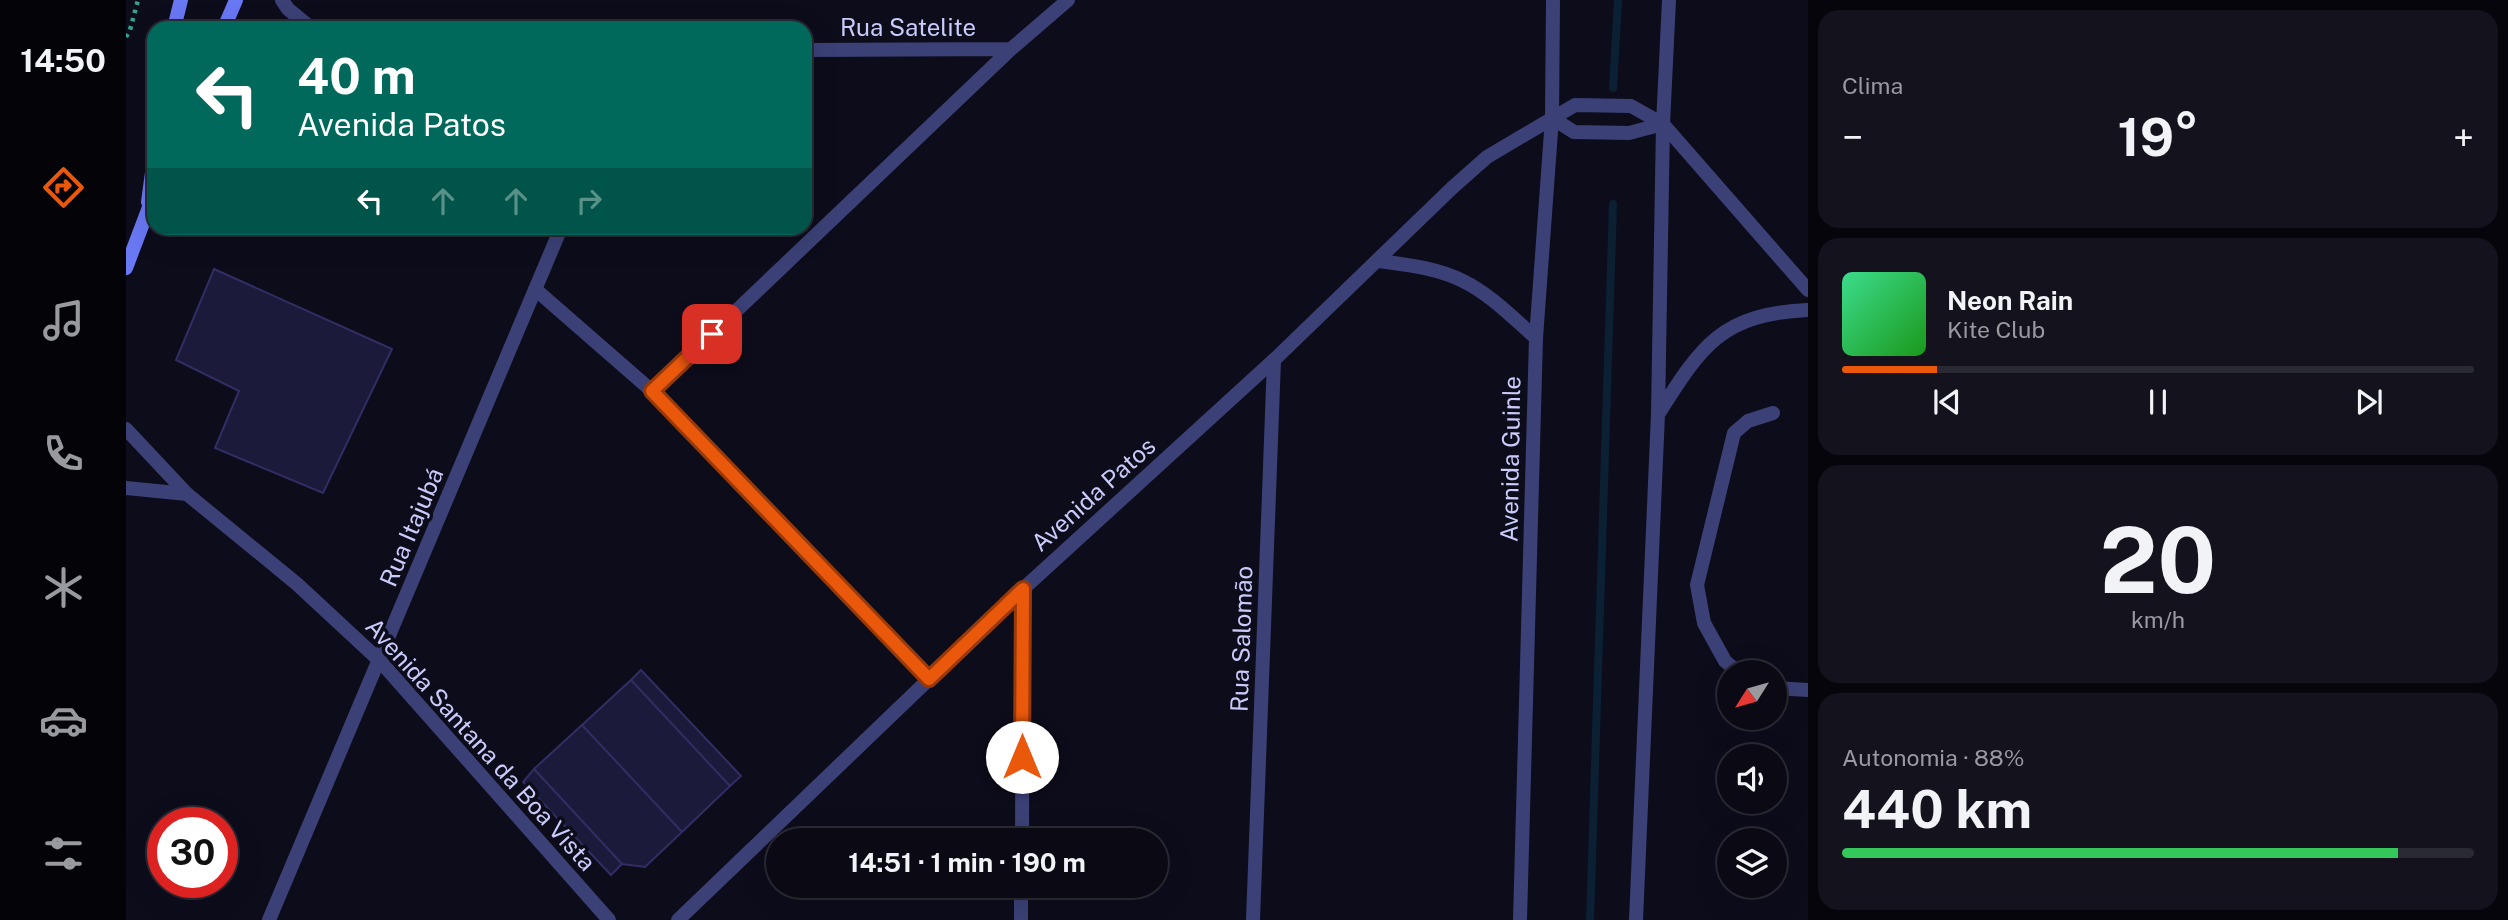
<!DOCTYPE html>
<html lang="pt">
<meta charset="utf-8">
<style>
body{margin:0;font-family:"Public Sans",sans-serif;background:#13121d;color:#f1f3f6;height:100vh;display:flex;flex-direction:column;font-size:26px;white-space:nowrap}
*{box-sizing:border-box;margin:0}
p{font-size:23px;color:#999aa0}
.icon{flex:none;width:38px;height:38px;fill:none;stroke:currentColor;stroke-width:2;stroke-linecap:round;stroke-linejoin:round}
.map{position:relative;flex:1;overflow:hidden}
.details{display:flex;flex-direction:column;gap:10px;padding:10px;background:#06050b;width:700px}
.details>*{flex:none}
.hud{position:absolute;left:21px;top:21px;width:665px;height:214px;border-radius:21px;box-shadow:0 7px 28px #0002,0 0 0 2px #2a2a34;background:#00695c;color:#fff;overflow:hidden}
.needle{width:46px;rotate:233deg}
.fabs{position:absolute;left:1591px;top:660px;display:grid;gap:14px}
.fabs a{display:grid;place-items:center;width:70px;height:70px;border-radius:50%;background:#0a0914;box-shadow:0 7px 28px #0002,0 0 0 2px #2a2a34;font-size:35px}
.speed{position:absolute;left:21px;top:807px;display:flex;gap:14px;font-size:35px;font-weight:700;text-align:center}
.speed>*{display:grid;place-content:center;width:91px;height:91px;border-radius:50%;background:#0a0914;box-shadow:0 7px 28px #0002,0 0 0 2px #2a2a34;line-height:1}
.speed .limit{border:10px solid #d22;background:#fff;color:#111}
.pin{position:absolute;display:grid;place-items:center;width:60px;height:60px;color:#fff;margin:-30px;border-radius:14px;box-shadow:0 4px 10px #0006}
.me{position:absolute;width:77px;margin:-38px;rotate:0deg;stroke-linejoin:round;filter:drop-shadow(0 0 5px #0008)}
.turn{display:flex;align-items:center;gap:24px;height:147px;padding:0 35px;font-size:32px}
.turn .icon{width:91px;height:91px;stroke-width:2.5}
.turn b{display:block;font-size:49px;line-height:60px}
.lanes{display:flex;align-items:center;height:66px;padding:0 35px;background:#0003;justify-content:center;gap:35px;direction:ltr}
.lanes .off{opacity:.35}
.big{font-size:52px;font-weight:700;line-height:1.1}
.details .card{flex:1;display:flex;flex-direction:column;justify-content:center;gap:10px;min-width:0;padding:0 24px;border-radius:21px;background:#13121d}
.details .dial{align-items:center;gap:0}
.dial b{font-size:91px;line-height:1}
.song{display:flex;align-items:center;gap:21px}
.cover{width:84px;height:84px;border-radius:10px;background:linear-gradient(135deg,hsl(150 70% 55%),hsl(120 70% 35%))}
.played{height:7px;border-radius:4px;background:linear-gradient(90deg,#ea580c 15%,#2a2a34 15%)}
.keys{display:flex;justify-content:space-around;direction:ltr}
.heat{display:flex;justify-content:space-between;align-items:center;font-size:38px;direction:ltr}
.charge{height:10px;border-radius:5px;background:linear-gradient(90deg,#34c759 88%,#2a2a34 0)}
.trip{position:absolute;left:640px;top:828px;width:402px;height:70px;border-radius:35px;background:#0a0914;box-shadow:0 7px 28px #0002,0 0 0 2px #2a2a34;font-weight:700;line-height:70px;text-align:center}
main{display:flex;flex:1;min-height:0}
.tab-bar{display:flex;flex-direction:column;width:126px;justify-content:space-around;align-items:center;background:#040408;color:#999aa0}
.tab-bar .icon{width:49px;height:49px}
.tab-bar .on{color:#ea580c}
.tab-bar b{font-size:32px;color:#f1f3f6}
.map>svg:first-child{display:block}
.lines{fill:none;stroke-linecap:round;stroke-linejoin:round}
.stream{stroke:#0c2034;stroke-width:8}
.building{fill:#1c1a3a;stroke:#312e64;stroke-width:2}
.path{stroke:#36a38e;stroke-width:4.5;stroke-dasharray:3.5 5;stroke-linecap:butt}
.service{stroke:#3b4176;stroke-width:14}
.minor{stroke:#3b4176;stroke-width:14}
.tertiary{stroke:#3b4176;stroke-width:14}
.secondary{stroke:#6978f3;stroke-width:14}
.route-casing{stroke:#983908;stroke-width:18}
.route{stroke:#ea580c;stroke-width:12}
.labels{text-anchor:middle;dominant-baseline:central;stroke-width:7;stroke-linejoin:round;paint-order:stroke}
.street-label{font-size:24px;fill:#cacbfb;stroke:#0d0c1b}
</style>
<main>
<nav class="tab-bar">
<b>14:50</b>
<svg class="icon on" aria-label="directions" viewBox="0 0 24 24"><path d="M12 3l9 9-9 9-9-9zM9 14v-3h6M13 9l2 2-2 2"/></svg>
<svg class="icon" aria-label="music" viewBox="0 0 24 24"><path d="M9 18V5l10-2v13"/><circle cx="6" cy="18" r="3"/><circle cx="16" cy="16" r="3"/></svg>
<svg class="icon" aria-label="phone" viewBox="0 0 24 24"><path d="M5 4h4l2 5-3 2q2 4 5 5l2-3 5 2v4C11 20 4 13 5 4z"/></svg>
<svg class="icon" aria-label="climate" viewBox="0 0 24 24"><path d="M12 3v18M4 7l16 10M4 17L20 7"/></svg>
<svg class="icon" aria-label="car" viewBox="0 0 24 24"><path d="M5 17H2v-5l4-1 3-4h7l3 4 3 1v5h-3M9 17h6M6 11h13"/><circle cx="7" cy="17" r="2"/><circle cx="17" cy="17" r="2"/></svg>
<svg class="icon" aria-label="filters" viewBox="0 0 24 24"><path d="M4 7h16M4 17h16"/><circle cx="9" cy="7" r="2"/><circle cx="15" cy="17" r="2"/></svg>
</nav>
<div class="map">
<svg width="1682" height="920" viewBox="0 0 1682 920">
<rect width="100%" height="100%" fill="#0d0c1b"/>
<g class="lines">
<path class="stream" d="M 1487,88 L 1492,0
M 1464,920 L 1487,204"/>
</g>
<path class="building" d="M 88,269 L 266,349 L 197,493 L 89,448 L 113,391 L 50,360 Z
M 515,670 L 615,776 L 604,786 L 505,680 Z
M 505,680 L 604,786 L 556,832 L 456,725 Z
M 456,725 L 556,832 L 519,867 L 496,864 L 408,769 Z
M 408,769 L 496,864 L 485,875 L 397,782 Z"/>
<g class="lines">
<path class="path" d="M 0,37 L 4,30 L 12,0"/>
<path class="service" d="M 1612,672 L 1599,661 L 1578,623 L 1571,585 L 1608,433 L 1622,421 L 1647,413
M 1648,688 L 1682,690"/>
<path class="minor" d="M 156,0 L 162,9 L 185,28
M 679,50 L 885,49
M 1537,124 L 1682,290
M 409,289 L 526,391 L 803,679
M 526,391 L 885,49 L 942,0
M 896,840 L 897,589
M 143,920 L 435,228
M 895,920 L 895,886
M 1127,920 L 1148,360"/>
<path class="tertiary" d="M 1426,118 L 1448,132 L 1503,133 L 1537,124
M 1253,261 C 1282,265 1311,268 1337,281 C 1364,294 1388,319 1410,338
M 1533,413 C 1576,345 1596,314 1682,310
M 0,429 L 61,494 L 171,584 L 254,661 L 483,920
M 0,488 L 61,494
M 552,920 L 897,589 L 1148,360 L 1326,188 L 1361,157 L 1449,105 L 1505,106 L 1537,124
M 1394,920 L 1410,338 L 1426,118 L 1427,0
M 1510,920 L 1532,414 L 1537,124 L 1543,0"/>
<path class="secondary" d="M 48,28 L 55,0
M 98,28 L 110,0
M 22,202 L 28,158
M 0,268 L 28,194"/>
</g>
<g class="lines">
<g class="route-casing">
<path id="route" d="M 586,334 L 526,391 L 803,679 L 897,589 L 896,757"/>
</g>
<use href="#route" class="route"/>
</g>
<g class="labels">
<g class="street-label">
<text x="782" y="27">Rua Satelite</text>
<text transform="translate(1384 459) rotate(-89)">Avenida Guinle</text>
<text transform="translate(967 494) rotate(-42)">Avenida Patos</text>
<text transform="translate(285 527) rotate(-67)">Rua Itajubá</text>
<text transform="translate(1115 639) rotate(-88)">Rua Salomão</text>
<text transform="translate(355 744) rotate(48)">Avenida Santana da Boa Vista</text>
</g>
</g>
</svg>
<div class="fabs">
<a><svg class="needle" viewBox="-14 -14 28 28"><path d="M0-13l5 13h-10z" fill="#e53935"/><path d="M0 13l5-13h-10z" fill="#999aa0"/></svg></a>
<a><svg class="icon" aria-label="sound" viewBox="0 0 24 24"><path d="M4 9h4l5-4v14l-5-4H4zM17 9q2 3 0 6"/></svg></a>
<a><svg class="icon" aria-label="layers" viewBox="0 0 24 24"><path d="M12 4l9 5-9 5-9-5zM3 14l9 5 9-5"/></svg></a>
</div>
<div class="speed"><div class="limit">30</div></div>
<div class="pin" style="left:586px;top:334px;background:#d93025"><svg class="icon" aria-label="arrive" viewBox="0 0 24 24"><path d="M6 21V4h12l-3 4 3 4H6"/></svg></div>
<svg class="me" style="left:896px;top:757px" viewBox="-20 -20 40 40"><circle r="19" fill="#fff"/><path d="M0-13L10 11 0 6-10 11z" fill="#ea580c"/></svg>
<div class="trip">14:51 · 1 min · 190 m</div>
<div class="hud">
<div class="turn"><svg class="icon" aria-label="left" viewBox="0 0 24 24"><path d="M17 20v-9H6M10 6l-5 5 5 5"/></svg><div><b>40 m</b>Avenida Patos</div></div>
<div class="lanes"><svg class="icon" aria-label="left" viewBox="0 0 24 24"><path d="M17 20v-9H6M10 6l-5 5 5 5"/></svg><svg class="icon off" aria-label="ahead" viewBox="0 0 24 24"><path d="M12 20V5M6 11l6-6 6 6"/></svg><svg class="icon off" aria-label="ahead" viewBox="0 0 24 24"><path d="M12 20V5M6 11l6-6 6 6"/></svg><svg class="icon off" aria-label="right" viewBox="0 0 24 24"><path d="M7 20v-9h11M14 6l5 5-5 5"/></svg></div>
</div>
</div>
<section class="details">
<div class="card"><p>Clima</p>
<div class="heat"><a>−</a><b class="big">19°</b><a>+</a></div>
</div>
<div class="card">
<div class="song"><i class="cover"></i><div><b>Neon Rain</b><p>Kite Club</p></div></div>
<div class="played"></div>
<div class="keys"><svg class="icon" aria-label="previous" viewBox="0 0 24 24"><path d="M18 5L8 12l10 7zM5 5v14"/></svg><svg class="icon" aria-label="pause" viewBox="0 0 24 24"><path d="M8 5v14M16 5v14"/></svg><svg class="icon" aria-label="next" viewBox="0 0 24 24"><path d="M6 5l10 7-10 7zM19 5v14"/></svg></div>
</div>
<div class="card dial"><b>20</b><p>km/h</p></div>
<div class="card"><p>Autonomia · 88%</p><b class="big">440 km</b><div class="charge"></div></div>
</section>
</main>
